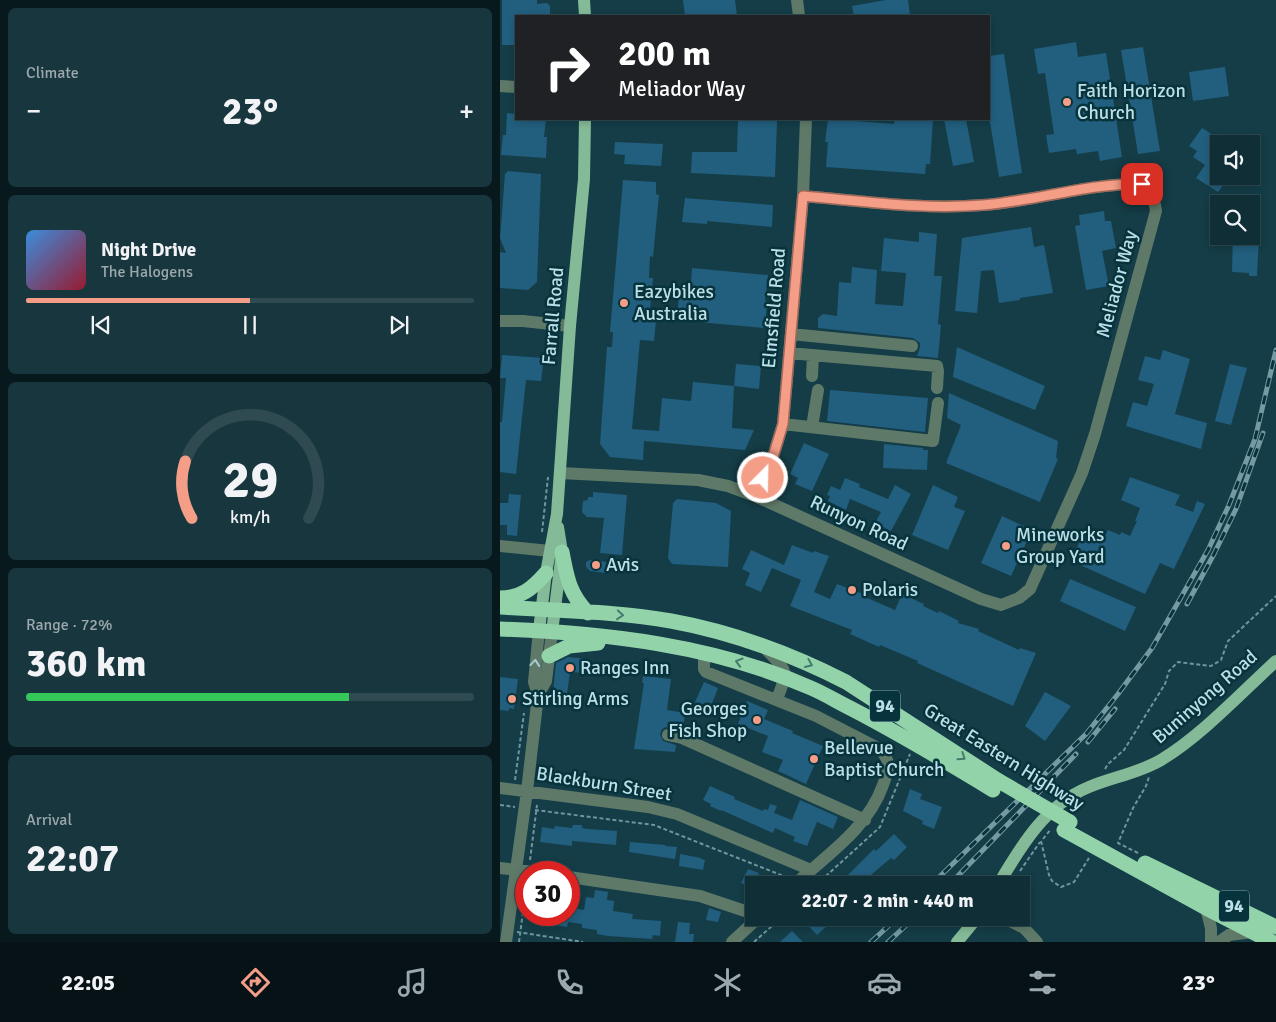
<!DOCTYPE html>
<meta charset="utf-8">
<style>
body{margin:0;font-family:Signika,sans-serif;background:#18363d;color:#f1f3f6;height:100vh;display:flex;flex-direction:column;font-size:19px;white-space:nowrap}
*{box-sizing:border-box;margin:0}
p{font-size:16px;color:#9ba8ad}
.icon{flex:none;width:28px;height:28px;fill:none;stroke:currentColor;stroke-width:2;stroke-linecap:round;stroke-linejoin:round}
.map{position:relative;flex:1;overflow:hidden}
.sheet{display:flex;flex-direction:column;gap:8px;padding:8px;background:#08191d;width:500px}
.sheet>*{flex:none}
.guide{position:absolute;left:15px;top:15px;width:475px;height:105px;border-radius:0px;box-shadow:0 2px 8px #0003,0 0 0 1px #2f4a50;background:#202124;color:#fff;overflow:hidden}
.tools{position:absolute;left:710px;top:135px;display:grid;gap:10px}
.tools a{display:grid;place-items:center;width:50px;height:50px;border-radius:0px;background:#0f2e35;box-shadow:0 2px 8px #0003,0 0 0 1px #2f4a50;font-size:25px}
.speed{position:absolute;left:15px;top:861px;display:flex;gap:10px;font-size:25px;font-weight:700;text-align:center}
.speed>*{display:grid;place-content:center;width:65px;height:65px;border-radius:50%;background:#0f2e35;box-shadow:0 2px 8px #0003,0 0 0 1px #2f4a50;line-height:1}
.speed .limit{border:8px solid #d22;background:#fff;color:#111}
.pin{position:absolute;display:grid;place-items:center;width:42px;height:42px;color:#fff;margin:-21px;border-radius:10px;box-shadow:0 2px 8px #0006}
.me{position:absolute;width:55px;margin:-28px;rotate:23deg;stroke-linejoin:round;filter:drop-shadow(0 0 4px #0008)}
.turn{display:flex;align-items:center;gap:18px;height:105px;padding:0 20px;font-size:22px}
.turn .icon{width:65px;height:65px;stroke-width:2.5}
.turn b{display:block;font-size:35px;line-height:42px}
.big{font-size:38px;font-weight:700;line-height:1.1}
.sheet .tile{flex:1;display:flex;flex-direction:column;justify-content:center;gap:8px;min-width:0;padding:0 18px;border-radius:8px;background:#18363d}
.sheet .dial{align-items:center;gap:0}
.dial svg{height:130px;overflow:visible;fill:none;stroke:#2f4a50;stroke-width:7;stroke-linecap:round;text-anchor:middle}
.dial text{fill:#f1f3f6;stroke:none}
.song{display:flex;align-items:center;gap:15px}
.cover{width:60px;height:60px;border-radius:8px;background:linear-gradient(135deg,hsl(210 70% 55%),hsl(350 70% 35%))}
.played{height:5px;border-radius:2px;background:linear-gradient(90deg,#f49e88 50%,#2f4a50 50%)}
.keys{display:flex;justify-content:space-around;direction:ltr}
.heat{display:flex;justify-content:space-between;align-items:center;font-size:28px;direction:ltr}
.charge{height:8px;border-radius:4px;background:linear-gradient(90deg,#34c759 72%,#2f4a50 0)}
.trip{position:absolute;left:245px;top:876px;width:285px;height:50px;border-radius:0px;background:#0f2e35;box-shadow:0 2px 8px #0003,0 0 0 1px #2f4a50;font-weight:700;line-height:50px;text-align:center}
.tab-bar{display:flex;height:80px;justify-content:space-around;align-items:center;background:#061215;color:#9ba8ad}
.tab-bar .icon{width:35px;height:35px}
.tab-bar .active{color:#f49e88}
.tab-bar b{font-size:22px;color:#f1f3f6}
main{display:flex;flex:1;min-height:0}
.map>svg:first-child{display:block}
.building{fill:#225e7e}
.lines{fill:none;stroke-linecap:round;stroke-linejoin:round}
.path{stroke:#6f959f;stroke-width:2;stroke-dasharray:4 2.5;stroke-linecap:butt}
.minor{stroke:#5f7968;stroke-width:12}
.major{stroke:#84ba97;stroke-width:12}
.highway{stroke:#92d3a9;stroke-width:15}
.rail-casing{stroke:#749aa3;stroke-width:5}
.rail{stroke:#06333c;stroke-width:3;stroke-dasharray:9;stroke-linecap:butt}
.highway-bridge{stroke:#92d3a9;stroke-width:15}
.oneway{stroke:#457b6d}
.oneway2{stroke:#a9cbce}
.route-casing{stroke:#9f6758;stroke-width:12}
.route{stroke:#f49e88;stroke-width:9}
.poi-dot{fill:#f49e88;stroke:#06333c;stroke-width:2}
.labels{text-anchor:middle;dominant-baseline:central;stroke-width:5;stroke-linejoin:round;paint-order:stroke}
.shield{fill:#06333c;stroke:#85abb4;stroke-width:1}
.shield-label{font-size:18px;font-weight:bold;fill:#bbdfe8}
.poi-label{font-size:19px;fill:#bbdfe8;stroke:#06333c;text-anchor:start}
.street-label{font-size:19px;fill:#bbdfe8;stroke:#06333c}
</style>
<main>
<section class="sheet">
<div class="tile"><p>Climate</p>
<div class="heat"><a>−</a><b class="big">23°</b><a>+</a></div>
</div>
<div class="tile">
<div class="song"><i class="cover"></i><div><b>Night Drive</b><p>The Halogens</p></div></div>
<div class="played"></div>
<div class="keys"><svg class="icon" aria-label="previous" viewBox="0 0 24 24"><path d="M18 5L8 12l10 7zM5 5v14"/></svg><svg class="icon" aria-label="pause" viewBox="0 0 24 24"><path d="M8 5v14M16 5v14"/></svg><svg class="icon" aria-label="next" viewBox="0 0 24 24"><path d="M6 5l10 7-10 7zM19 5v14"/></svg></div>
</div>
<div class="tile dial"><svg viewBox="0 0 100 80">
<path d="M14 69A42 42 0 1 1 86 69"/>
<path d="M14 69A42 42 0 0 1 10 34" stroke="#f49e88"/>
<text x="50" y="56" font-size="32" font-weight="700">29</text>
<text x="50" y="72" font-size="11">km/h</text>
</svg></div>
<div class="tile"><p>Range · 72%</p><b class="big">360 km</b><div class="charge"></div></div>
<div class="tile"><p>Arrival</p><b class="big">22:07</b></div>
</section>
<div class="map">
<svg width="776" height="942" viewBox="0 0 776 942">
<rect width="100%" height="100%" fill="#143d47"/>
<path class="building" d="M 2,0 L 37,0 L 37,4 L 47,3 L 50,6 L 50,15 L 16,15 L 16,45 L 2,45 Z
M 183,0 L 235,0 L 237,16 L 185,16 Z
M 386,0 L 408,0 L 410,16 L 354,16 L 352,6 Z
M 576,42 L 578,57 L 606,53 L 622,157 L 600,161 L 598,151 L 577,154 L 576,149 L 549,153 L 546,135 L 554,134 L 545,73 L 538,74 L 534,49 Z
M 643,47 L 660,151 L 638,154 L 621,50 Z
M 504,54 L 522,173 L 499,177 L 489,116 L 489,56 Z
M 725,67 L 729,96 L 693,101 L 689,72 Z
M 7,113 L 16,114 L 16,119 L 46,119 L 44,137 L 47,137 L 46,158 L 1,155 L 3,135 L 6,135 Z
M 238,119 L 277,121 L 275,177 L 191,173 L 192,152 L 237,152 Z
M 328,119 L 394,124 L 395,119 L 433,119 L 430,164 L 426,164 L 425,174 L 326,167 L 328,142 L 325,142 Z
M 444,119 L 466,119 L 474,162 L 453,166 Z
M 702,128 L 719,139 L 719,176 L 730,176 L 718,192 L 696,178 L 705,165 L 693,157 L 697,151 L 689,146 Z
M 115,142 L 163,144 L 161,166 L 124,164 L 125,155 L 114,154 Z
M 8,171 L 41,174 L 37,282 L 28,290 L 0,288 L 0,252 L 6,253 L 0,238 L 5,174 Z
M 123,180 L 156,182 L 156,194 L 159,195 L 153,257 L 150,256 L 149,278 L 153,278 L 149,320 L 156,320 L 154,341 L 140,340 L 132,429 L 159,431 L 162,398 L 191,401 L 193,382 L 234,386 L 232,428 L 254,430 L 245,450 L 144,441 L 143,460 L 110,457 L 100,444 L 107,347 L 112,347 L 113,332 L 110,332 Z
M 185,198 L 273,205 L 272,227 L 207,221 L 207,224 L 182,222 Z
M 604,211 L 605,221 L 611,221 L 616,248 L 602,251 L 609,286 L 586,290 L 575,226 L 580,225 L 579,215 Z
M 531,227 L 534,247 L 544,245 L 553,293 L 520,298 L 520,300 L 499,303 L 494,270 L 481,271 L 477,313 L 455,311 L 462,238 Z
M 419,232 L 437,234 L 434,276 L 442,276 L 438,324 L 441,325 L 438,358 L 417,356 L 420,347 L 420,343 L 413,338 L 318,328 L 318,318 L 323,314 L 337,316 L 339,282 L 351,283 L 352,267 L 377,270 L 375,304 L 403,306 L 406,273 L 381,271 L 384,238 L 419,242 Z
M 733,236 L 759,236 L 757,276 L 749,276 L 749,273 L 732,272 Z
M 192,268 L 268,275 L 265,301 L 267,301 L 265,328 L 177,320 L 179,294 L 190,295 Z
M 457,347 L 545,386 L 535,410 L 453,377 Z
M 663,350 L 690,359 L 675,414 L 707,423 L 701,449 L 626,426 L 633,402 L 647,406 L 654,384 L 638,380 L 645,356 L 660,360 Z
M 2,355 L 44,358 L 41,381 L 26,380 L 16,474 L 0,472 L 0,422 L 2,422 L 6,378 L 0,378 Z
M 236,364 L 261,366 L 259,389 L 234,386 Z
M 730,364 L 747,368 L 731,425 L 715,421 Z
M 330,390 L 428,398 L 425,432 L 327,421 Z
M 449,393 L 558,441 L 556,458 L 558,459 L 540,502 L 446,463 L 461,425 L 447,418 Z
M 304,443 L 329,454 L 312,491 L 295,484 L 298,478 L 290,474 Z
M 384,444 L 423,448 L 423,450 L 428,450 L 427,470 L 383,468 Z
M 630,477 L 680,495 L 675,505 L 693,512 L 697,501 L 705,504 L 674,569 L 660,563 L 645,594 L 571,561 L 585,529 L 604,538 L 608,530 L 620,535 L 621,532 L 630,536 L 637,521 L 635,521 L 640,508 L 621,500 Z
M 345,478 L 360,484 L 359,487 L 388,499 L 395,485 L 411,494 L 391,531 L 375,523 L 381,512 L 350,499 L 346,510 L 328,501 L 330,496 L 327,495 L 331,486 L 340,490 Z
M 433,485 L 458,497 L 454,507 L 465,511 L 448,550 L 412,535 Z
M 93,492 L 127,495 L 122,555 L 100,553 L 104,518 L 87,517 L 82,512 L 83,501 L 88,500 L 88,497 L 93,497 Z
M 9,494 L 21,495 L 17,536 L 7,535 L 7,525 L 0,525 L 0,503 L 8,503 Z
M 177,499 L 216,503 L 231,511 L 228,567 L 172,564 L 168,558 L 173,503 Z
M 502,516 L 532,530 L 511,576 L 481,563 Z
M 292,545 L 313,553 L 314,551 L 329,556 L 314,592 L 330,599 L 337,584 L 366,595 L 365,597 L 395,610 L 402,594 L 424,604 L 423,606 L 438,613 L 439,611 L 459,621 L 458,623 L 479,629 L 478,631 L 519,650 L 520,648 L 536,653 L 513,706 L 417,663 L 418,661 L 380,645 L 379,647 L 350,634 L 352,630 L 290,606 L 301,580 L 272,568 L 261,592 L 245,585 L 250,573 L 242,569 L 251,550 L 284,565 Z
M 90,560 L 106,562 L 105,573 L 90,571 L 86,567 L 86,562 Z
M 570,579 L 636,607 L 625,631 L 560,601 Z
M 68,657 L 87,659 L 85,673 L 70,672 L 67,694 L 53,692 L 56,663 Z
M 143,676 L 171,679 L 167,710 L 185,713 L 183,730 L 166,727 L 162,729 L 160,734 L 163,741 L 176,745 L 175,752 L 134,749 L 144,683 L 142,683 Z
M 0,677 L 18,679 L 14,709 L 9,708 L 9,711 L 0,710 Z
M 204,682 L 218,688 L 211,706 L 208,705 L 203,716 L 191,711 Z
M 545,692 L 571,706 L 545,741 L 525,726 Z
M 247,701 L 268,710 L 264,719 L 293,731 L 292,733 L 323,746 L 306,784 L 278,771 L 283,760 L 262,752 L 268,736 L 238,724 Z
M 210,786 L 235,797 L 234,799 L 263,811 L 264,809 L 268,810 L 270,804 L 277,806 L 274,813 L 292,820 L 300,800 L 338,817 L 333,829 L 317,822 L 307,846 L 293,841 L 295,837 L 275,828 L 273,833 L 221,810 L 221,811 L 210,806 L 211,804 L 203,800 Z
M 410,789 L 422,794 L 420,799 L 442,807 L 434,829 L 422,824 L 423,821 L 403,811 Z
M 73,825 L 82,825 L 82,828 L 88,829 L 117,831 L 116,845 L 72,841 L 72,846 L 40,842 L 42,827 L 54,829 L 55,826 L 72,828 Z
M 394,834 L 407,847 L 394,860 L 391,858 L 359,885 L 338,885 L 374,849 L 376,851 Z
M 130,842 L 166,845 L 165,846 L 177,847 L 175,859 L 129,852 Z
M 180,854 L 201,858 L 201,859 L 205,860 L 203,870 L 179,866 Z
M 248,869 L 259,873 L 254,889 L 241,883 Z
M 95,890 L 108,892 L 107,900 L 114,901 L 113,911 L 133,914 L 132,919 L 161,921 L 160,936 L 153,935 L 152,939 L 108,936 L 97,934 L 97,930 L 82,928 L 82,924 L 68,922 L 67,927 L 36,922 L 37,915 L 69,915 L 69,907 L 84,910 L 86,897 L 94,898 Z
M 209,908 L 221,912 L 218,922 L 206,920 Z
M 301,918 L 319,918 L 327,926 L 317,935 Z
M 178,922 L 190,923 L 189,934 L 194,934 L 193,942 L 175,942 Z
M 292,931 L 303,942 L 280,942 Z"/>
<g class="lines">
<path class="path" d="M 42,532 L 48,477
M 605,769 L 608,764 L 624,750 L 665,684 L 669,671 L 678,662 L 711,666 L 721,660 L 728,641 L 776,596
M 15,780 L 24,713
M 0,805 L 15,807
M 35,810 L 154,825 L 286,877
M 543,839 L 551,829
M 541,841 L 549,875 L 552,881 L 561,887 L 574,882 L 589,858
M 638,853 L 618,843 L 633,808 L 646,786 L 649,777
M 30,860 L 37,805
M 520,871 L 540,842
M 316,885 L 380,827 L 410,754
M 17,932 L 83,942
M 19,942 L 26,889
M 254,942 L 281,918"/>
<path class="minor" d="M 297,0 L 299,16
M 0,86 L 16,87
M 0,321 L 23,321 L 70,326
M 291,334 L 412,346
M 289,353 L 437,366 L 438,371 L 437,388
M 312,376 L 313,355
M 283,424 L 433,441 L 438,403
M 312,427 L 318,390
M 60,473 L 198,480 L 228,486 L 255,496 L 481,599 L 501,605 L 519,598 L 530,589 L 582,473 L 595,434 L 656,211 L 653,194 L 642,184 C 589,183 536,201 483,205 C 424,210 363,201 303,196
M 255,496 L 272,460 L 283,424 L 303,196 L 306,119
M 0,546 L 50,551
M 263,646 C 286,671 290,667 277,699
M 204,652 L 204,669 L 206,672 L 316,716 L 378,748 C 392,760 389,769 383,785 C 368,828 327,855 294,885
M 38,695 L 34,682 L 39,630
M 168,735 L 182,738 L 365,820
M 0,788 L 148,807 L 177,814 L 311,870
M 0,868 L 35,872
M 69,877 L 200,896 L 254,914
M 706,908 L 711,928 L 711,942
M 504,918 L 524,928 L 537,942
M 6,942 L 27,791 L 38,695 L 46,681 L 52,632
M 232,942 L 258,918
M 719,942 L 729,935 L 753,932"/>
<path class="major" d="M 84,0 L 85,16
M 39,630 L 46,573 L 57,514 L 70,326 L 84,179 L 85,119
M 52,632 L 62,552 L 58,527
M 498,885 C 521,846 545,805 589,787 C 613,777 639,773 661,760 C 701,736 741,693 776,661
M 457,942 L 477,918"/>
<path class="highway" d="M 62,552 C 67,577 69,594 88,613
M 0,598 C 21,598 32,589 46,573
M 0,607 C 57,611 115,611 171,621 C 232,632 291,654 346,682 L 499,781
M 0,629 C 106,633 213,645 311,688 C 325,694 338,702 352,709 C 400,734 447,762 493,790
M 49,656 L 69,646 L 98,643
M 564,830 L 706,908 L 772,942
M 645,863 L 776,927"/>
<g class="rail-casing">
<path id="rail" d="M 687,604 L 714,554 L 736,509 L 763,433
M 588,742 L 615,709
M 431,885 L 586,734 L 618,694 L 652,648 L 708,550 L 729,505 L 755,439 L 776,350
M 449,885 L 576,754
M 371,942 L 397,918
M 388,942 L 414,918"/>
</g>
<use href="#rail" class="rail"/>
<path class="highway-bridge" d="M 499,781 L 570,822"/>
</g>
<defs><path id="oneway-chevron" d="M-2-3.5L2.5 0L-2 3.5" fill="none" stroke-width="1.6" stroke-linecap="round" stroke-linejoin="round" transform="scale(1.25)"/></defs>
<g class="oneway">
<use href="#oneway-chevron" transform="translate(120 615) rotate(5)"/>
<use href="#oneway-chevron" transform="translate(239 662) rotate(-164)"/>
<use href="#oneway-chevron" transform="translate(309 664) rotate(23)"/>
<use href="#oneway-chevron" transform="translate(462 757) rotate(34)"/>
</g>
<use class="oneway2" href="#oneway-chevron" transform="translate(35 663) rotate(-85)"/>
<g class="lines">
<g class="route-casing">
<path id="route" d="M 263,478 L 272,460 L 283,424 L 303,196 C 363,201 423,210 483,205 C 536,201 589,183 642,184"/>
</g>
<use href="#route" class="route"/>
</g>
<g class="poi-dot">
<circle cx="567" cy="102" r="5"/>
<circle cx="124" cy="303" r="5"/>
<circle cx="506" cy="546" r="5"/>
<circle cx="96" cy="565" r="5"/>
<circle cx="352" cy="590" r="5"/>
<circle cx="70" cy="668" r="5"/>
<circle cx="12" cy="699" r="5"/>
<circle cx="257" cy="720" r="5"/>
<circle cx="314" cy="759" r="5"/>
</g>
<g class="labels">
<g class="shield">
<rect x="370" y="690.5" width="30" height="31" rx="4"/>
<rect x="719" y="890.5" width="30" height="31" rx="4"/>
</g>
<g class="shield-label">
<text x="385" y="706">94</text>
<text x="734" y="906">94</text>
</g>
<g class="poi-label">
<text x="577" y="91">Faith Horizon<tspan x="577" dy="22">Church</tspan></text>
<text x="134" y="292">Eazybikes<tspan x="134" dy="22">Australia</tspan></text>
<text x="516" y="535">Mineworks<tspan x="516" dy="22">Group Yard</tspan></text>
<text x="106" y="565">Avis</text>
<text x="362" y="590">Polaris</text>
<text x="80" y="668">Ranges Inn</text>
<text x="22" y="699">Stirling Arms</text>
<text x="247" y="709" text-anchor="end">Georges<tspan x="247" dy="22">Fish Shop</tspan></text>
<text x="324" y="748">Bellevue<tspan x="324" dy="22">Baptist Church</tspan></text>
</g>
<g class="street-label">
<text transform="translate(617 284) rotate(-75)">Meliador Way</text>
<text transform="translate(274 308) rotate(-85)">Elmsfield Road</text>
<text transform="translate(53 316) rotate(-85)">Farrall Road</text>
<text transform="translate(359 523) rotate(25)">Runyon Road</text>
<text transform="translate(705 697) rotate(-41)">Buninyong Road</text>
<text transform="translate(504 757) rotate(32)">Great Eastern Highway</text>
<text transform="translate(104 784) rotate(9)">Blackburn Street</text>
</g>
</g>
</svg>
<div class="tools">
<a><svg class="icon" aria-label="sound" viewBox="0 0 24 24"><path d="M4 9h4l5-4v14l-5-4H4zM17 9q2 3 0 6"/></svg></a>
<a><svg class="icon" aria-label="search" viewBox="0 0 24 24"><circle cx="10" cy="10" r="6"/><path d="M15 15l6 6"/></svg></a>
</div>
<div class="speed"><div class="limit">30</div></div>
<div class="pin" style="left:642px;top:184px;background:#d93025"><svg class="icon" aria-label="arrive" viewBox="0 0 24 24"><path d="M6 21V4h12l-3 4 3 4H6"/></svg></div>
<svg class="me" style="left:263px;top:478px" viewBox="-20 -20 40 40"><circle r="17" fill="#f49e88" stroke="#fff" stroke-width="3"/><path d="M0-11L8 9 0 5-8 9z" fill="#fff"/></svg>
<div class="trip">22:07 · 2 min · 440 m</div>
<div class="guide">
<div class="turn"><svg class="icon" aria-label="right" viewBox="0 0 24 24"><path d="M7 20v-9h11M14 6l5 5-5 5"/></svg><div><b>200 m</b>Meliador Way</div></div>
</div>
</div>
</main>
<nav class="tab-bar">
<b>22:05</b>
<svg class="icon active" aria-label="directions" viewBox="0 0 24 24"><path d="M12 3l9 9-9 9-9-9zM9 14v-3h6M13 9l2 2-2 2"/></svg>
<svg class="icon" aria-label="music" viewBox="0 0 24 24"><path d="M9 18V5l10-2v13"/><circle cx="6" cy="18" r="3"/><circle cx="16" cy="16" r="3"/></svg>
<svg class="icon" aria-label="phone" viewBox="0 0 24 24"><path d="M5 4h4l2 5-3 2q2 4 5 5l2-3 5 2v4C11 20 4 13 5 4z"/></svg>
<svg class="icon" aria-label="climate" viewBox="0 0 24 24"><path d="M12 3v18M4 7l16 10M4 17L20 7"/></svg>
<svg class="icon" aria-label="car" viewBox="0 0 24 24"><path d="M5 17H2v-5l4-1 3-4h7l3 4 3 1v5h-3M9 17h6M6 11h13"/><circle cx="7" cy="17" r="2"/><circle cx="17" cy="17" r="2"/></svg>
<svg class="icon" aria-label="filters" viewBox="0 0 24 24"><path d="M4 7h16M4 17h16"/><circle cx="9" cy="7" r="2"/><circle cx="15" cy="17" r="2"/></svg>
<b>23°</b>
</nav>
